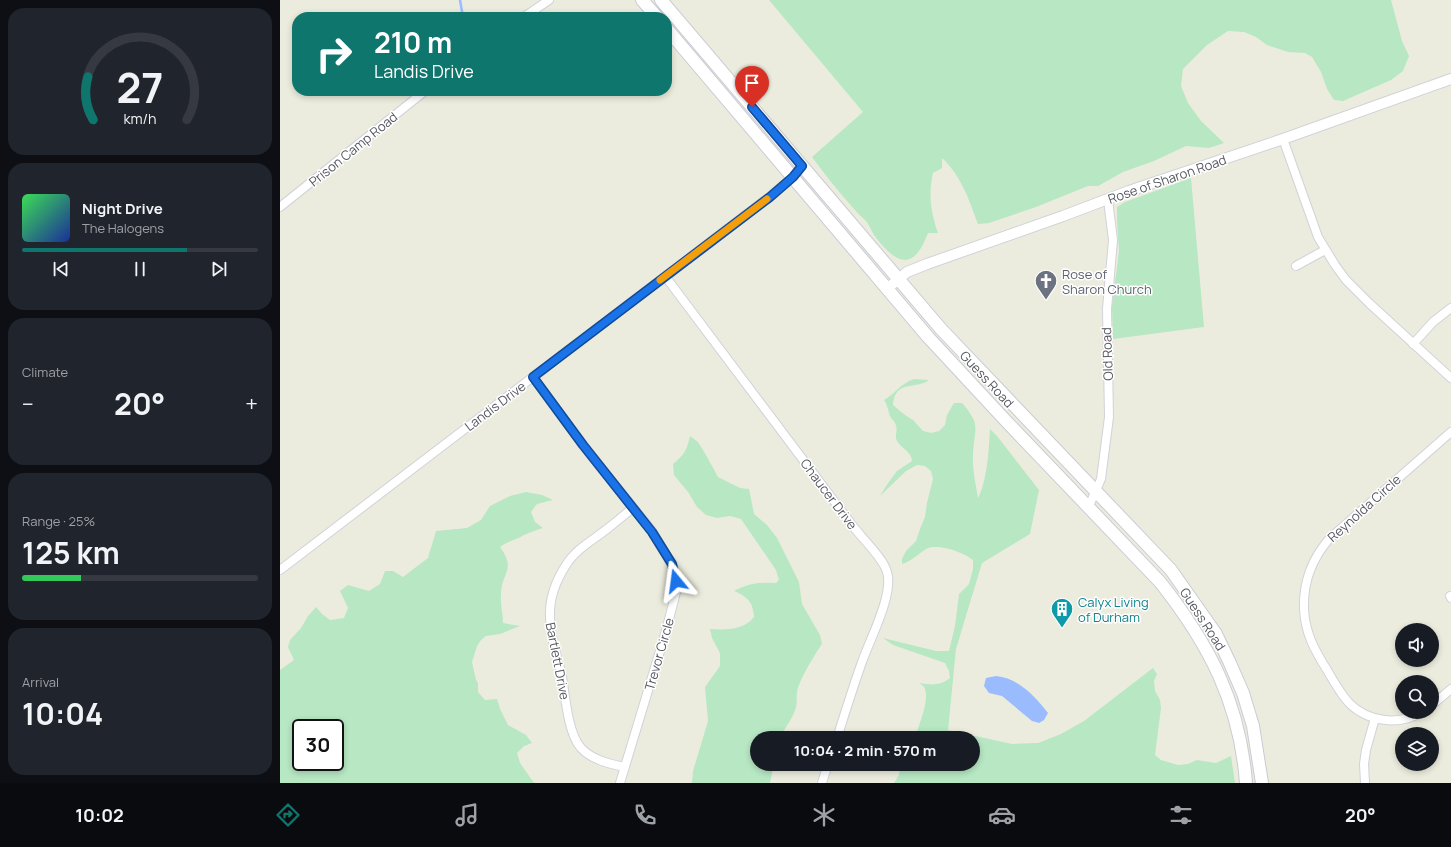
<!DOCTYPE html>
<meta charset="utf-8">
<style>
body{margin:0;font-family:Manrope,sans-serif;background:#20242c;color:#f1f3f6;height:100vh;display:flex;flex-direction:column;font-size:15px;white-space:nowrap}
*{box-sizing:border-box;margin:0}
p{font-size:13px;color:#9ea1a6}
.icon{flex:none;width:22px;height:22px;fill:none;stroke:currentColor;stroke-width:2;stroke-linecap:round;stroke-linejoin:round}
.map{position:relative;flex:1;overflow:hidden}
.sheet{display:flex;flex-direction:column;gap:8px;padding:8px;background:#0d0f14;width:280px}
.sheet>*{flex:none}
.banner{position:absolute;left:12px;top:12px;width:380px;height:84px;border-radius:16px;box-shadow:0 2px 6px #0003;background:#0f766e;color:#fff;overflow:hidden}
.buttons{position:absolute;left:1115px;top:623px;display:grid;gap:8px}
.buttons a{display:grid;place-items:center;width:44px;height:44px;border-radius:50%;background:#171b24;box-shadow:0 2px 6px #0003;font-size:20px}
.speed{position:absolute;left:12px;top:719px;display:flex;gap:8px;font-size:20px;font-weight:700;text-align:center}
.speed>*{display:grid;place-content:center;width:52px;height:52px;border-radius:50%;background:#171b24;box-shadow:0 2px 6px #0003;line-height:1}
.speed .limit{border:2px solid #111;border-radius:6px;background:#fff;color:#111}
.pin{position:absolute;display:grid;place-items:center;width:34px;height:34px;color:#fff;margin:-41px -17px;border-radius:50% 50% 50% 0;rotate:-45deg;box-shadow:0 0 4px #0007}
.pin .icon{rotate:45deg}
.me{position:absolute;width:44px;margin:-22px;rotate:344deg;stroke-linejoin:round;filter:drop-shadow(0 0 3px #0008)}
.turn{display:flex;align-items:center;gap:14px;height:84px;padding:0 16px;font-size:18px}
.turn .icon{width:52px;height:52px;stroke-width:2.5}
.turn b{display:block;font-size:28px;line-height:34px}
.big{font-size:30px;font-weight:700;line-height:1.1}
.sheet .tile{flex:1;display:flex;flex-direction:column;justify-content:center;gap:6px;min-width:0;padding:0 14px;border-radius:16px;background:#20242c}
.sheet .dial{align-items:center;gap:0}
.dial svg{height:104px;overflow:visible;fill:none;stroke:#363941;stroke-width:7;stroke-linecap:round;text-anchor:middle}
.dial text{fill:#f1f3f6;stroke:none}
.song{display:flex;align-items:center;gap:12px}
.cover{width:48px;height:48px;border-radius:6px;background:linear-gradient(135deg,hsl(130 70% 55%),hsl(230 70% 35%))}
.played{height:4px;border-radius:2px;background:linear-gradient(90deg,#0f766e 70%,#363941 70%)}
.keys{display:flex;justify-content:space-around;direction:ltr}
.heat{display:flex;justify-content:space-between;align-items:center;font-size:22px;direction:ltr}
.charge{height:6px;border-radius:3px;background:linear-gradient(90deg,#34c759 25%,#363941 0)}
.trip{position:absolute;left:470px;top:731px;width:230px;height:40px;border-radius:20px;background:#171b24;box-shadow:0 2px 6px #0003;font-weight:700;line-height:40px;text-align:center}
.dock{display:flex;height:64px;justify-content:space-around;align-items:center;background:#090b0e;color:#9ea1a6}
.dock .icon{width:28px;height:28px}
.dock .active{color:#0f766e}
.dock b{font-size:18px;color:#f1f3f6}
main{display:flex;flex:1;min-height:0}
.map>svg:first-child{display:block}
.green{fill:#b7e7c3;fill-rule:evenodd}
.water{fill:#9bbbff}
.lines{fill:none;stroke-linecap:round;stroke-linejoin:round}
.stream{stroke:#9bbbff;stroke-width:2.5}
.minor-casing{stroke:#d1d2da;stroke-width:10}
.tertiary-casing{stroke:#d1d2da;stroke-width:12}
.secondary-casing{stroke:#c9cbd4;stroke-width:14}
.minor{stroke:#fff;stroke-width:8}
.tertiary{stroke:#fff;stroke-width:10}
.secondary{stroke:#fff;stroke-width:12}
.route-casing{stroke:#114b97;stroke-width:10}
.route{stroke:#1a73e8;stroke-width:7}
.slow{stroke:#f59e0b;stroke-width:7}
.labels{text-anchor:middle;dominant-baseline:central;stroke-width:3;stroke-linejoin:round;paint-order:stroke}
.street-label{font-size:13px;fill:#575961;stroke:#fff}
.worship-label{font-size:13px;fill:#5b616d;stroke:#fff;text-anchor:start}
.culture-label{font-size:13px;fill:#0d838f;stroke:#fff;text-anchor:start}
</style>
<main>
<section class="sheet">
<div class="tile dial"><svg viewBox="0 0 100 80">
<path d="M14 69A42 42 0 1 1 86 69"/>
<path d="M14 69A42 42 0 0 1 10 36" stroke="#0f766e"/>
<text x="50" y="56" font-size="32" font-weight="700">27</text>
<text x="50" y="72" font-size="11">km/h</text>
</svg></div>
<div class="tile">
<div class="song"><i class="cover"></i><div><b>Night Drive</b><p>The Halogens</p></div></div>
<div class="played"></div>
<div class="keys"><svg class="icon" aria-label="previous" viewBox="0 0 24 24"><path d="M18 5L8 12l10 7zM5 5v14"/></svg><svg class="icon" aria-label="pause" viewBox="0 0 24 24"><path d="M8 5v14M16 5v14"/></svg><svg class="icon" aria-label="next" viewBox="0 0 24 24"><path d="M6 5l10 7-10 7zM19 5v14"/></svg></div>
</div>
<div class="tile"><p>Climate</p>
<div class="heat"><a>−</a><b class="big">20°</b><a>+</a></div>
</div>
<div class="tile"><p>Range · 25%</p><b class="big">125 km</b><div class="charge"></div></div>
<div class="tile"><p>Arrival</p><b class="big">10:04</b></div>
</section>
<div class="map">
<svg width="1171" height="783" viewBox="0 0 1171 783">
<rect width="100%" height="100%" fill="#ececde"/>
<path class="green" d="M 489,0 L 1111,0 L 1122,41 L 1129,56 L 1123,71 L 1111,80 L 1063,101 L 1054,100 L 1047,89 L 1041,72 L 1032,57 L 1025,53 L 1008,52 L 987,45 L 976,37 L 964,32 L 948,31 L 927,45 L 903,69 L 901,86 L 908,103 L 921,121 L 944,143 L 929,148 L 906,146 L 874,161 L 843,172 L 818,186 L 808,186 L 756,207 L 709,223 L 698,224 C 689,200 682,177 662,158 L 662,168 L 653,173 C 648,194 651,213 658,233 L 648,233 C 633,273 616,264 594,235 C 591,230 589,224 585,220 C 581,216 577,213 574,209 C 559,192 545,175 532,157 L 583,112 Z
M 911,178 L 924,327 L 833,339 L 832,307 L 839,251 L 837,221 L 837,207 L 845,202 Z
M 634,379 L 649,380 C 636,390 615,379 613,405 L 625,415 L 633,420 L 643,431 L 651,433 L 659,431 L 665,425 L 667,415 L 674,403 L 682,403 C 702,426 694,428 693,455 C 692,469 696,485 698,498 C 707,482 709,448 710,429 L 717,436 L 759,490 L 750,534 L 702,563 L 676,649 L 668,730 L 732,744 L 758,743 L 781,734 L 804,721 L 873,668 L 877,674 L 874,681 L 875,691 L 880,700 L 881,708 L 875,755 L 881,760 L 898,765 L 908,764 L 917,760 L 936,763 L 951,756 L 955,783 L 614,783 L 619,775 L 620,764 L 693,764 L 693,738 L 635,738 C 638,726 651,699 644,687 C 643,686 641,684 639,683 C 651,685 660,686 670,678 L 669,671 L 665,663 L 613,645 L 603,638 L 656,651 L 669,651 L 675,626 L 679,594 L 689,584 L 693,569 L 693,560 C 683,552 658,543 646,549 C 638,554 632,561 622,564 L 622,559 L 626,551 L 636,541 L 640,529 L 645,517 L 647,503 L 653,479 L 651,471 L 645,466 L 637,465 L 626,471 L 600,496 L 606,486 L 617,471 L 632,461 C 631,451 622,449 617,441 C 614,436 618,431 616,426 C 616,423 613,420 611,418 C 608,412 608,406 604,400 C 615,394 621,383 634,379 Z
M 410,436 L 418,442 L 426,455 L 438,477 L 460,488 L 469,489 L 474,514 L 487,525 L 497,538 L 519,582 L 522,604 L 540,635 L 542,644 C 535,654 519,680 517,692 C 516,699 518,705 514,713 C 510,722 504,729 500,738 L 477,738 L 477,764 L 494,764 L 490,783 L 412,783 L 413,771 L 428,721 L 425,687 L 440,666 L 440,653 L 432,638 L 430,629 C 446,630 464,630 474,617 C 473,602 468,597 454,591 C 469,583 479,582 496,583 L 499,580 L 496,570 L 461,519 L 450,516 L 437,518 L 426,515 L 417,507 L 408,492 L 394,475 L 393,464 C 404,455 407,450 410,436 Z
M 246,492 L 262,495 L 273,500 L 257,504 L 251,512 L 255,522 L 263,528 C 256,530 251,532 244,535 C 236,540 228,541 220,547 C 237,570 221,573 221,594 C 220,604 223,613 223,623 L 240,626 L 220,634 L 206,636 L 201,640 L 197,646 L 192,662 L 196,680 L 198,683 L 198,692 L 205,700 L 217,699 L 220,709 L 228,725 L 246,735 L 252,743 L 244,746 L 237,753 L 240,763 L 254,783 L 0,783 L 0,670 L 14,660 L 8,647 L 10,640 L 21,628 L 28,616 L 36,607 L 42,614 L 50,620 L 64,618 L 68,608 L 60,591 L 68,585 L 89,591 L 100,584 L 105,571 L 113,571 L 123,577 L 148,558 L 156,531 L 187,528 L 201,520 L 210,506 L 230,496 ZM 21,728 L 55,728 L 55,762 L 21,762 Z"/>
<path class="water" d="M 716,676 C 738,678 755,696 768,713 L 764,720 L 759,723 L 752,721 L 722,696 L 709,693 L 704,686 L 706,678 Z"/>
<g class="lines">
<path class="stream" d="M 180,0 L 183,17"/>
<g class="minor-casing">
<path id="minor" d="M 244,17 L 269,0
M 1003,139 L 1038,237 L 1055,265 L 1066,280 L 1089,303 L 1171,378
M 0,207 L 145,91
M 1016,266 L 1045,250
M 385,276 L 572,525 C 581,537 604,559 607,572 C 614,594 590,639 582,662 C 573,687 565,713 557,738
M 1133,344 L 1153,322 L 1171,308
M 253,377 L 303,445 L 372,531 L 394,569 L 396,592 L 386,631 L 340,783
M 809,506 L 821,479 L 829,417 L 827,309 L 833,240 L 828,200
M 0,570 L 489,197 L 513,177 L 522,166
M 1170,596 L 1171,598
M 1152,705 L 1171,689
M 1142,712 C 1119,726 1088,722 1069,703 C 1060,693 1054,682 1047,670 C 1035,651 1025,633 1024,609 C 1023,583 1032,559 1049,539 L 1171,432
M 345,767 C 330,764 312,760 301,748 C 288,734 285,695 282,676 C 277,655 269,634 270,613 C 270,596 277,579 286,565 C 296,549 313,540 327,529 C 336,522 344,515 353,508
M 542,783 L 548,764
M 1085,783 L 1084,764 L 1086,750 L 1095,718"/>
</g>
<g class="tertiary-casing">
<path id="tertiary" d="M 608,288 L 627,272 L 647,264 L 783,216 L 849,191 L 1003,139 L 1171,79"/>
</g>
<g class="secondary-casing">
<path id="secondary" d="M 362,0 L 377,17
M 381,0 L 661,329 L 891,570 L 936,634 L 949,661 L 963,693 L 973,726 L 982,783
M 387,29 L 648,337 L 726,421 L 880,582 C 929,644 960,703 966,783"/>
</g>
<use href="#minor" class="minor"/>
<use href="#tertiary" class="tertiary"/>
<use href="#secondary" class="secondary"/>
</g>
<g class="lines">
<g class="route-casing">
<path id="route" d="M 396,581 L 392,564 L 372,532 L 303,445 L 253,377 L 490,197 L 513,177 L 522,166 L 472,107"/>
</g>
<use href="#route" class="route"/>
<path class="slow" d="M 380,280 L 487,199"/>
</g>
<defs>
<g id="church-pin" transform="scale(1.15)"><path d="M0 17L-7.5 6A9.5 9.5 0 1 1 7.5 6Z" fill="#6b7280" stroke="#fff"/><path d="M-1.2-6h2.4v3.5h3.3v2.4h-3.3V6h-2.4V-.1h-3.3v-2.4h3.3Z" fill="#fff"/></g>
<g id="building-pin" transform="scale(1.15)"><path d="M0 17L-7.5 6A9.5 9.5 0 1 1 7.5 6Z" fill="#0f9aa8" stroke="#fff"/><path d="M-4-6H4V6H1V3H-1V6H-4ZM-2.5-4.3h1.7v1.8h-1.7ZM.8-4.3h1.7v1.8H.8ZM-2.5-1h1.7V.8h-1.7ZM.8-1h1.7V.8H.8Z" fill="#fff"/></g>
</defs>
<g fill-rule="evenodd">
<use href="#church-pin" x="766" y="281"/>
<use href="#building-pin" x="782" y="609"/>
</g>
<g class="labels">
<g class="street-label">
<text transform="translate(73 149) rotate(-39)">Prison Camp Road</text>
<text transform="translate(887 179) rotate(-19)">Rose of Sharon Road</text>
<text transform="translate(827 354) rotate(-92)">Old Road</text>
<text transform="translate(707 379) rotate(47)">Guess Road</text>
<text transform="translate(215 406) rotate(-37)">Landis Drive</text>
<text transform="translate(549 494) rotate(53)">Chaucer Drive</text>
<text transform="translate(1084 508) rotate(-42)">Reynolda Circle</text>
<text transform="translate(923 619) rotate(57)">Guess Road</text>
<text transform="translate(379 654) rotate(-74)">Trevor Circle</text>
<text transform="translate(278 661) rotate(79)">Bartlett Drive</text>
</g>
<g class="worship-label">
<text x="782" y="274">Rose of<tspan x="782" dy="15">Sharon Church</tspan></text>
</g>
<g class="culture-label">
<text x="798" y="602">Calyx Living<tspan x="798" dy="15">of Durham</tspan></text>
</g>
</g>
</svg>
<div class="buttons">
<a><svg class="icon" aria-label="sound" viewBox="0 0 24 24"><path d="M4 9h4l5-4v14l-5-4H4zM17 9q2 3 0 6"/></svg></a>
<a><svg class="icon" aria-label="search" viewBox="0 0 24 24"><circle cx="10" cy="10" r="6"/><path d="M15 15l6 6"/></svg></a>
<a><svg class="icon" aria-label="layers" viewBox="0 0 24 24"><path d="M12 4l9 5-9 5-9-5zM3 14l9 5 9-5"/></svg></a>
</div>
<div class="speed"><div class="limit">30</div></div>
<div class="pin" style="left:472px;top:107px;background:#d93025"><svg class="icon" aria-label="arrive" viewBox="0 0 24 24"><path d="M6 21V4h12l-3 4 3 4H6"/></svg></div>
<svg class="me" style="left:396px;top:581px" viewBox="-20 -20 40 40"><path d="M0-17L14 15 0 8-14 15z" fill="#1a73e8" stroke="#fff" stroke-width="4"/></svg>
<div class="trip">10:04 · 2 min · 570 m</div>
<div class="banner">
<div class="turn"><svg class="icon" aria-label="right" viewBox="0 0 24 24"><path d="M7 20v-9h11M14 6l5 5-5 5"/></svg><div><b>210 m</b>Landis Drive</div></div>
</div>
</div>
</main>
<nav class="dock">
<b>10:02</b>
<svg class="icon active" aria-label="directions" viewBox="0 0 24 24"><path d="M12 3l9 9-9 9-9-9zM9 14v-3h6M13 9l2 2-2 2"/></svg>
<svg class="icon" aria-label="music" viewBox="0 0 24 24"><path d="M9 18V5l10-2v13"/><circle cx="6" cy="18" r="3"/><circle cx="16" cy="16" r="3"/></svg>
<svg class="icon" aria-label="phone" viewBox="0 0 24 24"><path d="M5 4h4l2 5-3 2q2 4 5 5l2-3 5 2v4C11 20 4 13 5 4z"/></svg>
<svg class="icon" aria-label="climate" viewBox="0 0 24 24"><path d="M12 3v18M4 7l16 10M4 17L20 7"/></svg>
<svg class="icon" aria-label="car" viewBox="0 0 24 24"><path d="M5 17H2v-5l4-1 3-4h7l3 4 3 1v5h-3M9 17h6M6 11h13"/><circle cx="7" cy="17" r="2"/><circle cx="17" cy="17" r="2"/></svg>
<svg class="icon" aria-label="filters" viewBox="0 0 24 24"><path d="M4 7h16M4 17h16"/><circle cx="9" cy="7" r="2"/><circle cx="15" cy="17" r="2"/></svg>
<b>20°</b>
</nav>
